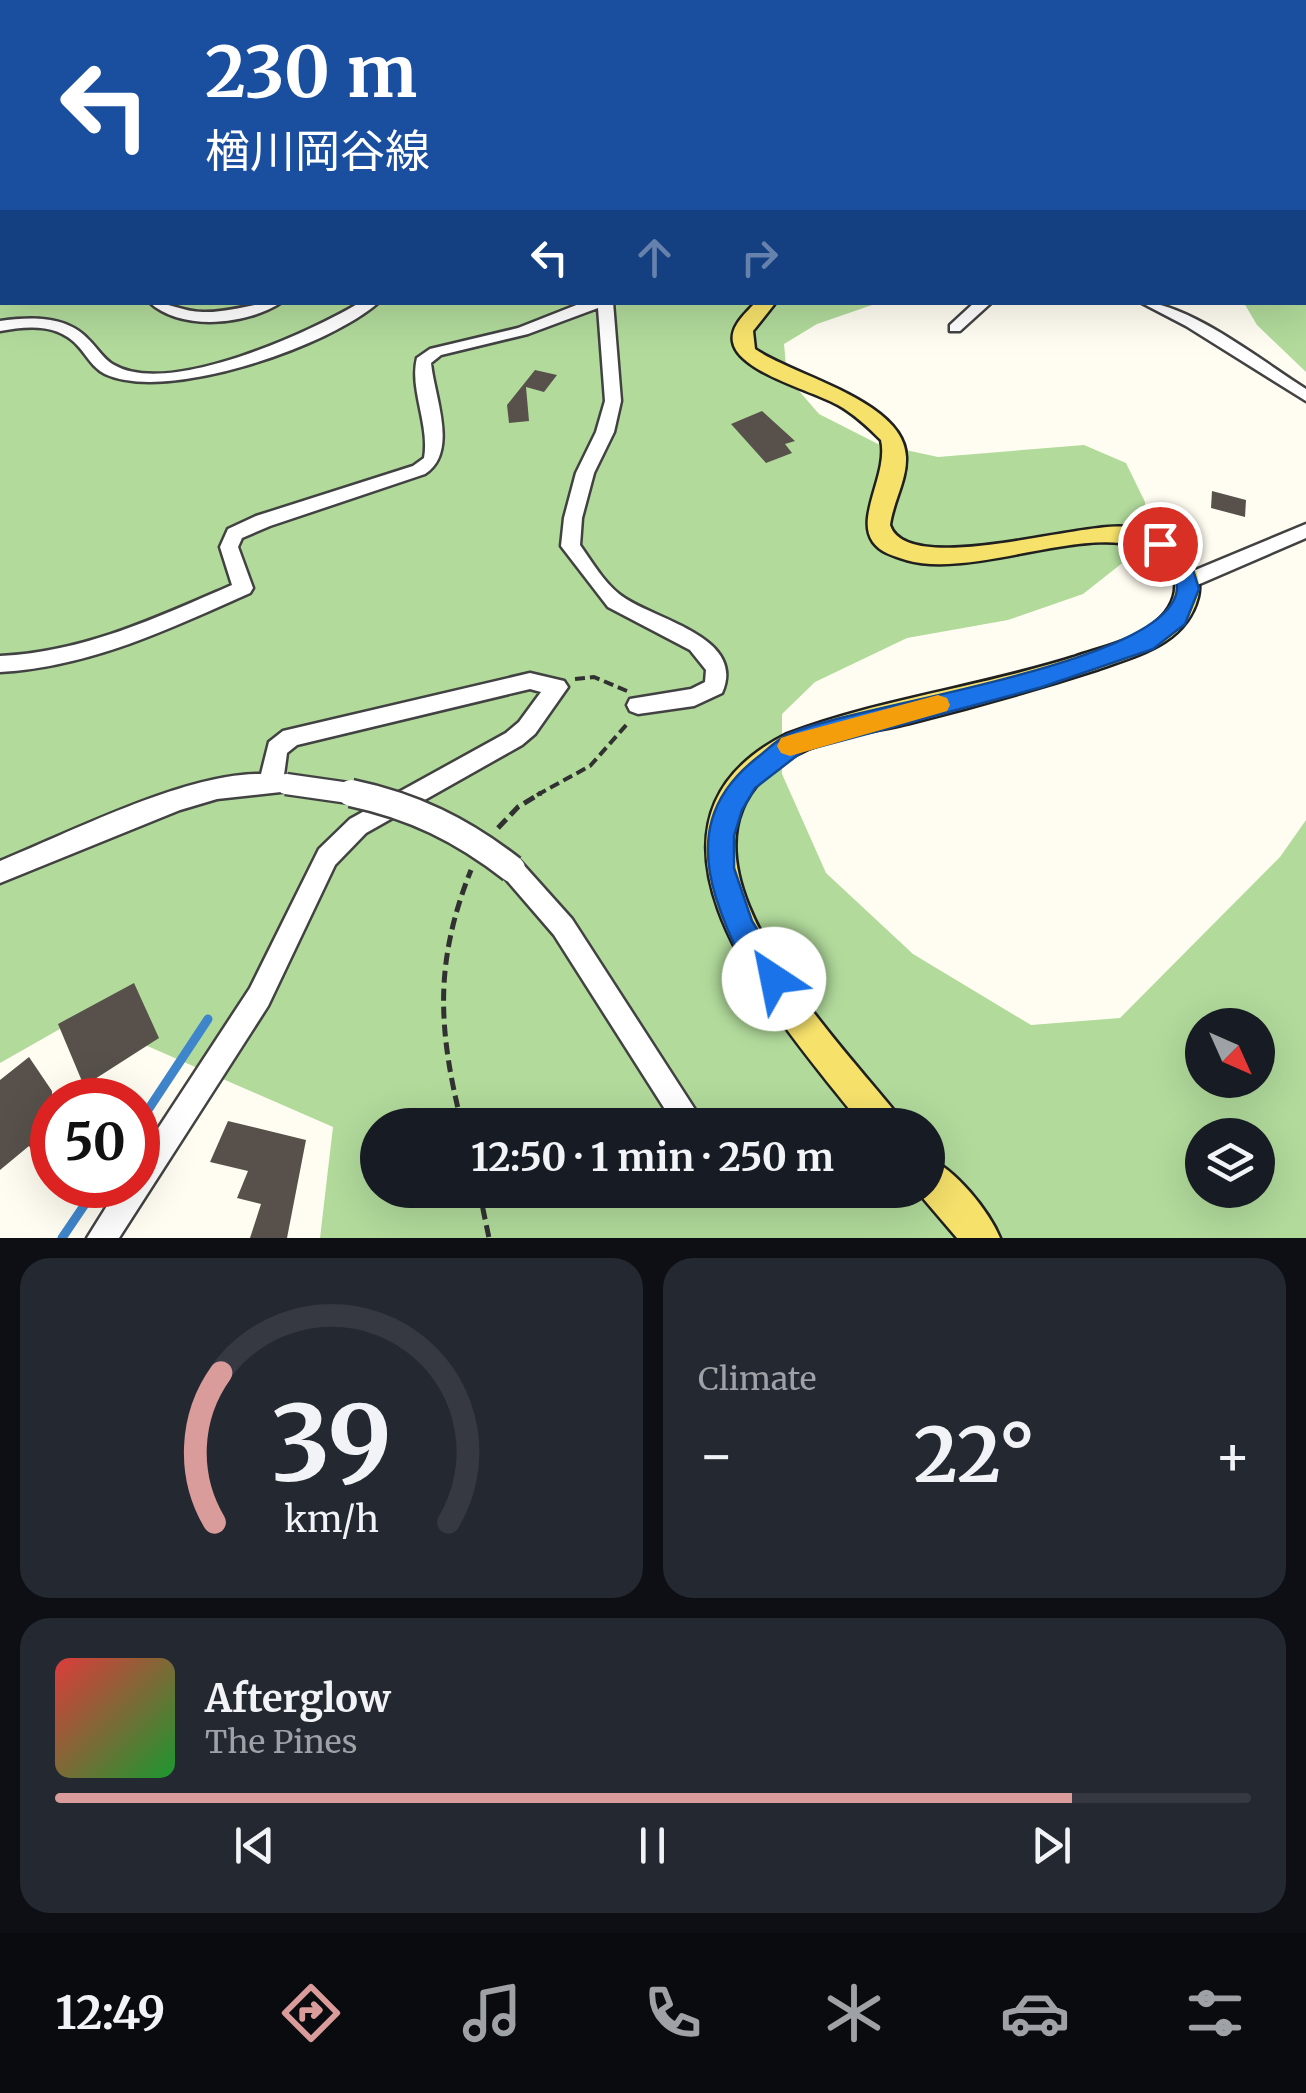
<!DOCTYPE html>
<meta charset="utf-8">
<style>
body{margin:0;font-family:Merriweather,"Noto Sans JP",serif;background:#242831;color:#f1f3f6;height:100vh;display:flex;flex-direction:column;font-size:38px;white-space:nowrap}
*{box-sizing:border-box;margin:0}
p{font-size:32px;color:#9ea1a6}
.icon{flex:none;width:55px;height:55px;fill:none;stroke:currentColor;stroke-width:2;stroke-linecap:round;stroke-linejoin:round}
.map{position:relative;height:1238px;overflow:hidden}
.panel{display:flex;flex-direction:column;gap:20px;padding:20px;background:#0d0f14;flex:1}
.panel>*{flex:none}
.banner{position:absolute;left:0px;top:0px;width:1308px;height:305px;box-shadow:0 10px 40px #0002;background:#1a4fa0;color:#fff;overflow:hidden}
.needle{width:65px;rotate:135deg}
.fabs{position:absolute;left:1185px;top:1008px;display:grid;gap:20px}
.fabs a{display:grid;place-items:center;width:90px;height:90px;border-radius:50%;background:#171b24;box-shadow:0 10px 40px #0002;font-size:50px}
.speed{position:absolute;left:30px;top:1078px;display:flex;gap:20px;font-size:50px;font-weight:700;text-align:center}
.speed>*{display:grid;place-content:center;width:130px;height:130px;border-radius:50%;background:#171b24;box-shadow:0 10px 40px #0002;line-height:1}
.speed .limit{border:15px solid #d22;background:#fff;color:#111}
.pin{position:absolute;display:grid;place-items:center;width:85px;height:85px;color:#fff;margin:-42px;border:5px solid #fff;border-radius:50%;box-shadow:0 2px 10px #0007}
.me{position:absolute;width:110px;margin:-55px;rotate:326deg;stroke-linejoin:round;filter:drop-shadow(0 0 8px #0008)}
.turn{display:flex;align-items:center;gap:35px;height:210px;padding:0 40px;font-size:45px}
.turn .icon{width:130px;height:130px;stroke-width:2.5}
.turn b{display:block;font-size:70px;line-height:85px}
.lanes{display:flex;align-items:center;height:95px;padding:0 40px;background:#0003;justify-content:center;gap:50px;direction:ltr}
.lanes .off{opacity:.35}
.big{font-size:75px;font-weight:700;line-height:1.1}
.panel .tile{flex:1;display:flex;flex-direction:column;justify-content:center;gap:15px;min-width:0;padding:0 35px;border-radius:30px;background:#242831}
.panel .dial{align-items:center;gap:0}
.dial svg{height:260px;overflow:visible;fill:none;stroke:#363941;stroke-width:7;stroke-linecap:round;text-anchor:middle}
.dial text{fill:#f1f3f6;stroke:none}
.song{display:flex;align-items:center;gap:30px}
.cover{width:120px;height:120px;border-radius:15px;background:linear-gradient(135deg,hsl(0 70% 55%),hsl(130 70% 35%))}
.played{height:10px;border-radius:5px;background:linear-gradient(90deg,#da9c9a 85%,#363941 85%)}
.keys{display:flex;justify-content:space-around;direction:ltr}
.heat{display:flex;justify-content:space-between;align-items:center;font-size:55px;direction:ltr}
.panel .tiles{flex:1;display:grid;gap:20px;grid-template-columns:1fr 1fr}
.tile:last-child{grid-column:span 2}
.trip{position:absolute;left:360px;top:1108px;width:585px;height:100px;border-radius:50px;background:#171b24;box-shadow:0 10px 40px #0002;font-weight:700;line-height:100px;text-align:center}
.tabs{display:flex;height:160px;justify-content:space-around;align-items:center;background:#090b0e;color:#9ea1a6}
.tabs .icon{width:70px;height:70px}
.tabs .selected{color:#da9c9a}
.tabs b{font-size:45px;color:#f1f3f6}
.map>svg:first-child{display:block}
.forest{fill:#b1da9b;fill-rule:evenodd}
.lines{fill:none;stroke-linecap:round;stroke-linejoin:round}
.stream{stroke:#3f85cb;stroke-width:9}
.building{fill:#58514b}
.minor-casing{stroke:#424242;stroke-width:5}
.major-casing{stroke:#202020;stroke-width:5}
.path-far2{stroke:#313131;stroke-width:2.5;stroke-dasharray:6 2.5;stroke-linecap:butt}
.path-far1{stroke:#313131;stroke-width:4;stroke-dasharray:10 5;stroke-linecap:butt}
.path{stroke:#313131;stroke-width:5;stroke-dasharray:12 6;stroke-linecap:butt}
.minor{fill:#fff;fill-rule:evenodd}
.major{fill:#f6e26b;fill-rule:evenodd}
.minor-bridge-far1-casing{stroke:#424242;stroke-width:25;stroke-linecap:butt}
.minor-bridge-casing{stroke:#424242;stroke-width:31;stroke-linecap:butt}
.minor-bridge-far1{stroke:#fff;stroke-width:20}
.minor-bridge{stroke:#fff;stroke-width:26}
.route{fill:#1a73e8;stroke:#114b97;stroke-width:2.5}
.slow{fill:#f59e0b}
</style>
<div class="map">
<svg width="1306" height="1238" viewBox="0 0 1306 1238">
<rect width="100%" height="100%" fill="#fffdf1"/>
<path class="forest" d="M 582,0 L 1306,0 L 1306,372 L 1257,325 L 1244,303 L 1305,302 L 1305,2 L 580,2 Z
M 0,8 L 2,302 L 878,303 L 817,324 L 784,344 L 787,377 L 819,414 L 878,444 L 938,457 L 1084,445 L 1126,463 L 1145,502 L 1149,542 L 1083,594 L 1008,620 L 907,638 L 815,682 L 782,714 L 782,774 L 826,873 L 913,954 L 1031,1025 L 1120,1018 L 1280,857 L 1306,820 L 1306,1238 L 320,1238 L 333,1127 L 81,1017 L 0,1063 ZM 1202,1025 L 1258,1025 L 1258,1080 L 1202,1080 ZM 378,1125 L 928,1125 L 928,1190 L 378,1190 ZM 1202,1135 L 1258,1135 L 1258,1190 L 1202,1190 Z"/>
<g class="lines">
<path class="stream" d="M 138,1125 L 208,1019
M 62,1238 L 98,1185"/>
</g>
<path class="building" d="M 535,370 L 557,375 L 544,392 L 526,387 L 529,421 L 509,423 L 507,405 Z
M 762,411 L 795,441 L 785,444 L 792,453 L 766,463 L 731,424 Z
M 1212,491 L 1246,500 L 1245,517 L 1211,508 Z
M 134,983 L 159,1038 L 84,1086 L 58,1024 Z
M 29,1057 L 52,1091 L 52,1185 L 29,1146 L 0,1170 L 0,1080 Z
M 228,1121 L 306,1140 L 287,1238 L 250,1238 L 261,1204 L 237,1198 L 248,1171 L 210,1162 Z"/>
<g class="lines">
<g class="minor-casing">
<path id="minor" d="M 336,0 L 348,0 L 349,2 L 338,2 Z
M 0,46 L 2,46 L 2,52 L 0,52 Z
M 0,152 L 2,152 L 2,160 L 0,160 Z
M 0,275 L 2,275 L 2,283 L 0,283 Z
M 149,302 C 168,302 183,312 203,312 C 230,313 255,302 282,302 C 247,325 182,332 149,302 Z
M 361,302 L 379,302 C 330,346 167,403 105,374 C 93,368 87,356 79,347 C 58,323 28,326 0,331 L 0,321 C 29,317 65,315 87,338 C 96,346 103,359 114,365 C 169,397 311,332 361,302 Z
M 584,302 L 613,302 L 621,401 L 614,432 L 594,473 L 582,518 L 580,545 C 592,562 603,581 619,594 C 649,619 748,635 722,693 L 694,706 L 638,714 L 630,711 L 627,705 L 630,699 L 691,689 L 705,682 L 706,670 L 690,650 L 608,607 L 561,546 L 564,518 L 576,473 L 596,432 L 605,401 L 598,308 L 528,334 L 441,355 L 431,363 C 434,396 459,452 425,474 L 270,526 L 242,538 L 238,547 L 253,588 L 250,593 C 169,629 90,667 0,672 L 0,656 C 84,652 156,618 232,585 L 220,547 L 228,529 L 256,516 L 413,466 L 424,458 C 430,425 409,389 417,358 L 430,349 L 518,328 Z
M 975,302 L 992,302 L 960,331 L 950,331 L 950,325 Z
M 1140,302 C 1188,302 1263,362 1306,389 L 1306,401 L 1186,326 Z
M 1306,524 L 1306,538 L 1195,586 L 1181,586 L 1178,581 L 1181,576 Z
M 530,673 L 564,681 L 568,687 L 535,734 L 522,745 L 366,833 L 335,865 L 268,1006 L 119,1238 L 87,1238 L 120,1185 L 138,1185 L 138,1159 L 250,988 L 319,849 L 350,819 L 506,733 L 519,722 L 541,692 L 530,689 L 297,745 L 287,753 L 284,775 L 290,777 L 293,784 L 290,791 L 217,799 L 180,810 L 0,883 L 0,861 C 71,832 186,773 261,774 L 269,742 L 283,731 Z
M 512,858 L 520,861 L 572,919 L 705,1125 L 675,1125 L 554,935 L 504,877 L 500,869 L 504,861 Z"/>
</g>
<g class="major-casing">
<path id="major" d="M 546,0 L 558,0 L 559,2 L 547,2 Z
M 756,302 L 776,302 L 753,331 L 755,349 C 794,376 905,401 906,457 C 907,480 893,502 890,525 C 907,578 1081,521 1127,527 C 1148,529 1166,537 1181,550 C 1195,561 1202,580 1198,597 C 1186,644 1138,655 1099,669 C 1037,689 974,707 910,723 C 877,731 839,736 808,749 C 629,829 828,1028 896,1113 L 902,1125 L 862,1125 C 784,1026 601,827 787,734 C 879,699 980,687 1074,657 C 1100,648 1129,642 1151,626 C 1166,615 1177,600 1175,581 C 1173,569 1167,564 1158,557 C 1105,514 978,581 906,560 C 894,556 881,553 873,542 C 855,517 889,473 881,440 C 868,427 854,414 838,405 C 814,391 738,372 733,342 C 730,326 746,313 756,302 Z
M 928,1158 C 955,1169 989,1211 1000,1238 L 957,1238 L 916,1190 L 928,1190 Z"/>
</g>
<path class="path-far2" d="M 1286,0 L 1295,2"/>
<path class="path-far1" d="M 575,679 L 594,677 L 627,691
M 537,795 L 590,766 L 628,723"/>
<path class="path" d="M 498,828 L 518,807 L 541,793
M 462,1125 C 438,1029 434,963 471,870
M 479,1190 L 489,1238"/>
<use href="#minor" class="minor"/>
<use href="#major" class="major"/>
<g class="minor-bridge-far1-casing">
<path id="minor-bridge-far1" d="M 286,784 L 363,795"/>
</g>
<g class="minor-bridge-casing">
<path id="minor-bridge" d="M 351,793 C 413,806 462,830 512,869"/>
</g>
<use href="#minor-bridge-far1" class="minor-bridge-far1"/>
<use href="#minor-bridge" class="minor-bridge"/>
</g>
<path class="route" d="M 1160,537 L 1190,560 L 1199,589 L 1185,624 L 1153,649 L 1042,687 L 803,751 L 755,788 L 742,810 L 734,836 L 734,868 L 752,921 L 788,979 L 784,989 L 774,993 C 746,982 725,925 716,898 C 698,840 709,795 758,757 C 768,749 778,739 789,734 C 851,705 1175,664 1177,588 C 1177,569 1159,559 1149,544 Z"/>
<path class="slow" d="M 938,695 L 947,698 L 950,705 L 947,711 L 790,756 L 781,753 L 777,746 L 781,738 L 790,735 Z"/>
</svg>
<div class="fabs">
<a><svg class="needle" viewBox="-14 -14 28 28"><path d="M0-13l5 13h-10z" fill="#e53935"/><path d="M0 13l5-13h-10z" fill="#9ea1a6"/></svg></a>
<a><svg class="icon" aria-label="layers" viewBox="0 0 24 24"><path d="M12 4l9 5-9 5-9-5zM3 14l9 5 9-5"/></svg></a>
</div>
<div class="speed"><div class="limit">50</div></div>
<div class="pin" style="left:1160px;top:544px;background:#d93025"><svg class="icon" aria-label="arrive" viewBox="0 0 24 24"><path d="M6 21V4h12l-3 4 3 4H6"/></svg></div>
<svg class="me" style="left:774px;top:979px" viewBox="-20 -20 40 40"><circle r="19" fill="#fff"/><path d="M0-13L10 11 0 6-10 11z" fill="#1a73e8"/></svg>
<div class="trip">12:50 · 1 min · 250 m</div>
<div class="banner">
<div class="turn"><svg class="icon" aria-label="left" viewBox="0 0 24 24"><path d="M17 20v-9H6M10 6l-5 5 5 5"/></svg><div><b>230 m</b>楢川岡谷線</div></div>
<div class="lanes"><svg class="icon" aria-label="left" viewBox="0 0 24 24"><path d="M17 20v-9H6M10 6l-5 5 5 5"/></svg><svg class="icon off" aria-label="ahead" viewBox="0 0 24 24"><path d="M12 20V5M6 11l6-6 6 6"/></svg><svg class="icon off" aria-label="right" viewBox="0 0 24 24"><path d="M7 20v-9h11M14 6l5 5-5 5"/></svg></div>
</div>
</div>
<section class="panel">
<div class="tiles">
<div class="tile dial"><svg viewBox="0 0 100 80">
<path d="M14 69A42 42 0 1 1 86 69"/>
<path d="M14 69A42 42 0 0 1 16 23" stroke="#da9c9a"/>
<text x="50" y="56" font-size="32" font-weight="700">39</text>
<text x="50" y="72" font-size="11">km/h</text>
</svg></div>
<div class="tile"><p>Climate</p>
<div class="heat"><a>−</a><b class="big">22°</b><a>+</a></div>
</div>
<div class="tile">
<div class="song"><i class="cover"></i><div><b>Afterglow</b><p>The Pines</p></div></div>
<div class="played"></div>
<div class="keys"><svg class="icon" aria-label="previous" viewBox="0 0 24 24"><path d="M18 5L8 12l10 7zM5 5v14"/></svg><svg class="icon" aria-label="pause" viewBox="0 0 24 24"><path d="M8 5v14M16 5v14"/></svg><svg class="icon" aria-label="next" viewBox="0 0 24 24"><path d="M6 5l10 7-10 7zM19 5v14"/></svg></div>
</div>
</div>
</section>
<nav class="tabs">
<b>12:49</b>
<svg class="icon selected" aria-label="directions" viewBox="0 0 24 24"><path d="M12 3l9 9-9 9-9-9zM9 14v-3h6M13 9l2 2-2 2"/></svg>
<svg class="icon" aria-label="music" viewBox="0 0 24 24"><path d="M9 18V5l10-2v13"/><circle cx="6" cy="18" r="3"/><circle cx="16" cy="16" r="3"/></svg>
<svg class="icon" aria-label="phone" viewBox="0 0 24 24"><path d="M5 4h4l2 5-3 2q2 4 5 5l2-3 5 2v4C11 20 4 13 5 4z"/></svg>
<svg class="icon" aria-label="climate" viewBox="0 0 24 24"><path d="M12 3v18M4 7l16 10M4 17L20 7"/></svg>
<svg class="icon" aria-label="car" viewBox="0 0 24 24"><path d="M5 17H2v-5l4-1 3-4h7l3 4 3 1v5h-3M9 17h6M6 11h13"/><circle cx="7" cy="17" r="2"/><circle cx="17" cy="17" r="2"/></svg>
<svg class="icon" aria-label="filters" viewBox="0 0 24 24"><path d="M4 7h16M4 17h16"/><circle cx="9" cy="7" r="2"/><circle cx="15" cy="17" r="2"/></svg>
</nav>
